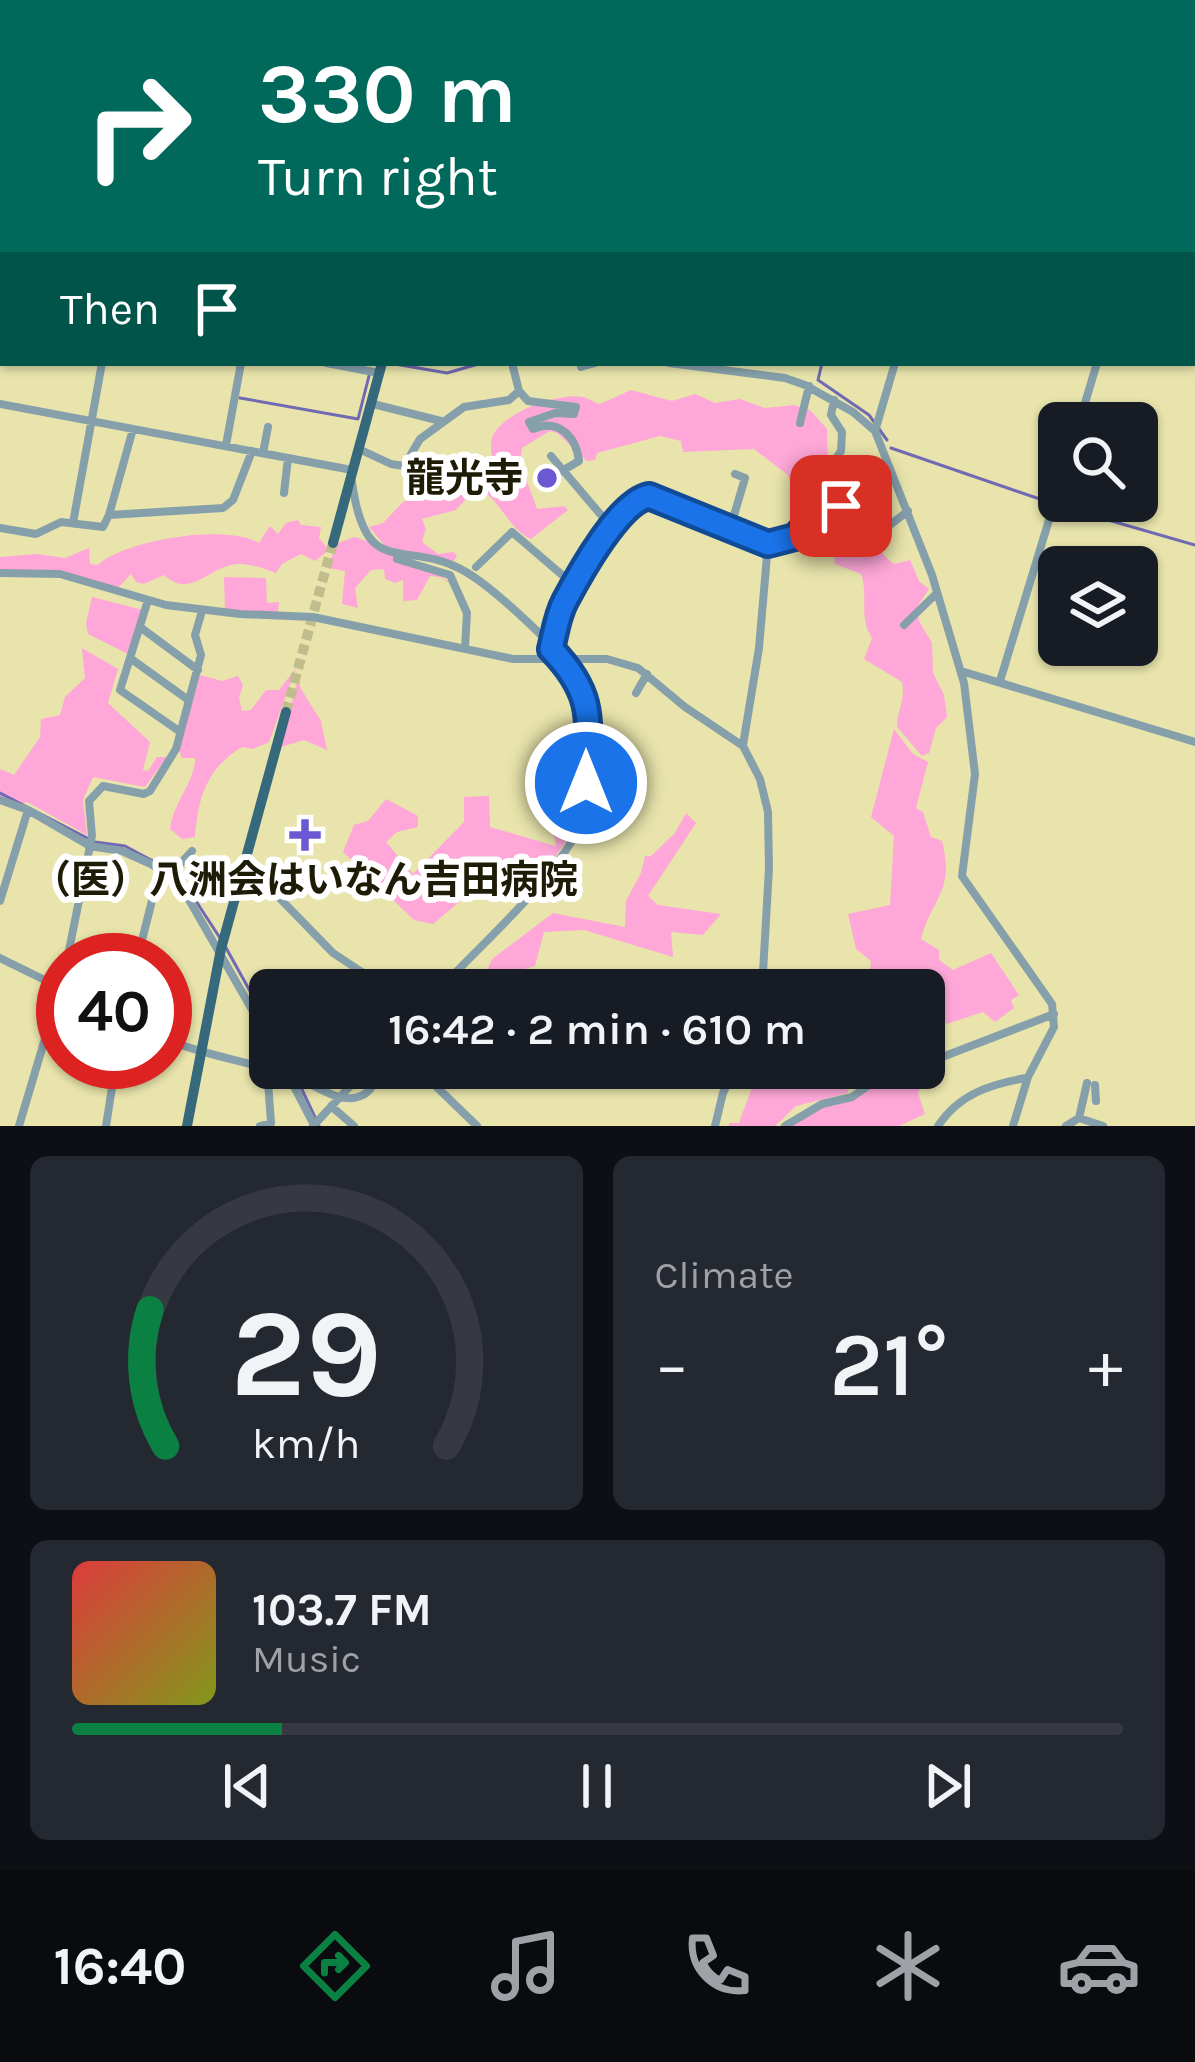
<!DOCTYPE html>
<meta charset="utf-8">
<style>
body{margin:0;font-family:Karla,"Noto Sans JP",sans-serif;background:#242831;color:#f1f3f6;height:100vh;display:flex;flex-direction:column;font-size:45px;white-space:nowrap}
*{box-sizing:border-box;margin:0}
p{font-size:39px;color:#9ea1a6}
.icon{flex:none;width:66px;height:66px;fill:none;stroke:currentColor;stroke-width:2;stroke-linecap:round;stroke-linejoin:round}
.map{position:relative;height:1126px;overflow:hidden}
.panel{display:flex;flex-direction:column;gap:30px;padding:30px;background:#0d0f14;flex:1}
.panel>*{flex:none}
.banner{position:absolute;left:0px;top:0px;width:1197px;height:366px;box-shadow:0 3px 9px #0004;background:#00695c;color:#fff;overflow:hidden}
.buttons{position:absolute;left:1038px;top:402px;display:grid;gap:24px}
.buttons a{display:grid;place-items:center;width:120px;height:120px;border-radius:18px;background:#171b24;box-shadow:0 3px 9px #0004;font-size:60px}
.speed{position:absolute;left:36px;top:933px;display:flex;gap:24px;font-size:60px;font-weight:700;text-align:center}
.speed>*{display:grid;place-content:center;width:156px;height:156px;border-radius:50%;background:#171b24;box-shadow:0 3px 9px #0004;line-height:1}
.speed .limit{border:18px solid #d22;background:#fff;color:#111}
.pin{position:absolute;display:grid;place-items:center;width:102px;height:102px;color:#fff;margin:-51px;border-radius:24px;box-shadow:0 6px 18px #0006}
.me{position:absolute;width:132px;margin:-66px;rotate:0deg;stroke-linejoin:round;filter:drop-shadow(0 0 9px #0008)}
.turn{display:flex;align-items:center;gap:42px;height:252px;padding:0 60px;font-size:54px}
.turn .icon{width:156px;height:156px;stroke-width:2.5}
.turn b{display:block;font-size:84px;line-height:102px}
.then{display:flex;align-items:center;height:114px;padding:0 60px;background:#0003;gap:24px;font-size:45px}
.big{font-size:90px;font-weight:600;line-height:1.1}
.panel .card{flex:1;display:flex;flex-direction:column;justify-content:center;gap:18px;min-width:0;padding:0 42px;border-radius:18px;background:#242831}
.panel .dial{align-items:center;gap:0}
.dial svg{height:312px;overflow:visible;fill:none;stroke:#363941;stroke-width:7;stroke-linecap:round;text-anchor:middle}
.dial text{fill:#f1f3f6;stroke:none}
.song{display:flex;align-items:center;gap:36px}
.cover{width:144px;height:144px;border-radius:18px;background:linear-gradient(135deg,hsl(0 70% 55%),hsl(70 70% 35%))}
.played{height:12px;border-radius:6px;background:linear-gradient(90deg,#0b8043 20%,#363941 20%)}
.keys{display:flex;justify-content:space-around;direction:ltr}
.heat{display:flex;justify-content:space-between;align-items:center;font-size:66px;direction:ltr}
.panel .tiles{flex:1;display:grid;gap:30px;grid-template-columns:1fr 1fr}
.card:last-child{grid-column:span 2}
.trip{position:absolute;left:249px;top:969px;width:696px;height:120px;border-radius:18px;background:#171b24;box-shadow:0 3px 9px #0004;font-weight:600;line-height:120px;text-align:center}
.tabs{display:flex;height:192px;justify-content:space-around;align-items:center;background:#090b0e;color:#9ea1a6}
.tabs .icon{width:84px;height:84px}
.tabs .active{color:#0b8043}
.tabs b{font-size:54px;color:#f1f3f6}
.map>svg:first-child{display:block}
.green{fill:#fea7d8}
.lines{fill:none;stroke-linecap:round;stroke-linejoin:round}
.stream{stroke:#7069b3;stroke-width:3}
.major-tunnel{stroke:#c0bc8b;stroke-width:10;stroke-dasharray:10 5;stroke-linecap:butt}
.minor{stroke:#86a0ab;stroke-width:8}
.major{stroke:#37697c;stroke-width:10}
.route-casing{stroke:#114b97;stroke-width:30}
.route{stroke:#1a73e8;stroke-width:21}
.poi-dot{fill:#6a59d3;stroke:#fff;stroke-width:4.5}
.labels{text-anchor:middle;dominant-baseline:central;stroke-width:12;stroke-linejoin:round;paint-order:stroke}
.poi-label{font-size:39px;font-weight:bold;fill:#1e1c06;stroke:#fff;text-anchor:end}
</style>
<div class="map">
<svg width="1195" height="1126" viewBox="0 0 1195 1126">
<rect width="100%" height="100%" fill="#e8e4ac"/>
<path class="green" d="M 631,390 L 672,401 L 695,394 L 715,403 L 740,399 L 765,408 L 795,405 L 811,411 L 827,429 L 828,467 L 822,491 L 830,484 L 846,492 L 858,480 L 883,496 C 891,526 858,537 894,564 L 910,560 L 919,581 L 929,589 L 917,607 L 919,621 L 932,643 L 933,673 L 944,695 L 947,717 L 936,728 L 929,753 L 922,756 L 897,727 C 897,710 906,698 902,682 L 864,659 L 872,638 C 858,617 869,596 861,574 L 835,564 C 832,544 836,535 845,518 L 835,515 L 813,535 L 802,536 L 807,520 L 801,521 L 788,475 L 754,449 L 683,452 L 681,441 L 660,436 L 597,453 L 595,460 L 587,461 L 557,433 L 550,431 L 522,448 L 520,462 L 537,509 L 564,506 L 568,510 L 531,539 C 510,530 502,504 483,491 L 472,492 L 456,510 L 422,519 L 426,529 L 422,542 L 438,554 L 453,552 L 457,555 L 454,561 L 386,547 L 369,527 L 383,523 L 403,502 L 453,484 L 469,473 L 492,475 C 496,461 488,452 492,438 C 500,413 560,392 583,397 C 589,398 594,403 600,404 Z
M 298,520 L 301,525 L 321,527 L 319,538 L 329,550 L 315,561 L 301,554 L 282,564 L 276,573 C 264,569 250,563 237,564 C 209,566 191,600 164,575 L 144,584 L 136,582 L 131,574 L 116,590 L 52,572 L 0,572 L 0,557 L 37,554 L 65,558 L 89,548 L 90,564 L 98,565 C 124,540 226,523 259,543 L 270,526 L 278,534 L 286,523 Z
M 354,537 C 370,540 442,572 451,584 L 440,577 L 430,576 L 417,600 L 403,601 L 403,580 L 395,583 L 385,579 L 384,569 L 371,570 L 355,588 L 358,608 L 342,604 L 345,571 L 328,568 L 336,544 Z
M 224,577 L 266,578 L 267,603 L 279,602 L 278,612 L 225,613 Z
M 92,597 L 143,610 L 128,654 L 88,634 L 86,623 Z
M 82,648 L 118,669 L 108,703 L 150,742 L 143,770 L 148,771 L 157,757 L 167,757 L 145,787 L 93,777 L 83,800 L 87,835 L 27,802 L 21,804 L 0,797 L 0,769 L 14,775 L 40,737 L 41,719 L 60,715 L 65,697 L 85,678 Z
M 296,668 L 269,742 L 253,749 L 242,747 C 207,768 198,797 195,837 L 182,839 L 170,829 C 173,802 195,783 195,758 L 182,758 L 179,750 L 191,697 L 200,675 L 222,681 L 238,676 L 243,685 L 239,698 L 242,711 L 251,710 L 266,690 L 279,690 Z
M 298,678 L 301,689 L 321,721 L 327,750 L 304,740 L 281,747 Z
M 894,729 L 913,754 L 928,762 L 916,808 L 923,812 L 931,837 L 942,841 C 955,892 932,897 921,939 L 939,950 L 939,960 L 953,970 L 991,953 L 1019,995 L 1011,1000 L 1014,1008 L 995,1022 L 983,1012 L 947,1024 L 937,1008 L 924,1014 L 924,990 L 857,990 L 868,983 L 871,961 L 856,949 L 848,914 L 890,905 L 894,836 L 871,817 Z
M 489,796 L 490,827 L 556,846 L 553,829 L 566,823 L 575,829 L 543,874 L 515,869 L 500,878 L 484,881 L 433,924 L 414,920 L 343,852 L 354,825 L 368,821 L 386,799 L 418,816 L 418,827 L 397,832 L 386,842 L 413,874 L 464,822 L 464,797 Z
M 686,813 L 696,823 L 648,896 L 658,905 L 721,914 L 703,935 L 671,932 L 673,957 L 584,930 L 544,932 L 535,966 L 496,978 L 493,990 L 479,990 L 492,959 L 553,913 L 625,927 L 626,901 L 641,873 L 645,856 L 651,856 L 675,833 Z
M 929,1064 L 941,1084 L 921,1085 L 918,1093 L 925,1114 L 899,1126 L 789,1126 L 822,1104 L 853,1097 L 882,1076 Z
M 766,1068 L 850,1068 L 848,1093 L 796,1106 L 775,1126 L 729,1126 L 729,1123 L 739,1123 L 751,1090 Z"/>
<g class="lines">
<path class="stream" d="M 389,363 L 447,373 L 482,363
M 822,363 L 818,380 L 869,415 L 887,440
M 240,398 L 358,419 L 369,376
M 891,448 L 1063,507 L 1195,545
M 0,793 L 95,842 L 125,846 L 179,875 L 220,938
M 225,946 L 270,1027
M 292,1068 L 319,1126"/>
<path class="major-tunnel" d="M 286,712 L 333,543"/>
<path class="minor" d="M 62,0 L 74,3
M 136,0 L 139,3
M 272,0 L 273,0
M 383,0 L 391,3
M 797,0 L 807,3
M 159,3 L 161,0
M 301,3 L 301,0
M 602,3 L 603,0
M 1008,3 L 1009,0
M 0,46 L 3,48
M 1194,48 L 1195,45
M 0,77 L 3,72
M 1194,119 L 1195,119
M 0,128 L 3,129
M 0,200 L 3,201
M 0,239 L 3,235
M 0,302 L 3,302
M 1194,330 L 1195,330
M 326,363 L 379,373
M 669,363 L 785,378 L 805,385 L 853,412 L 875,431 L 932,575 L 964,683 L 975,774 L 962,876 L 1052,1004 L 1054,1027 L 1028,1077 L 1013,1126
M 581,367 L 595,363
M 519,391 L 528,401 L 576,407 L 574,414 L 555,413 L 529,422 L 533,429 C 558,418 576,436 579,461 L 562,471
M 0,404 L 352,470
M 373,404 L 441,421
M 800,423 L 809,386
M 1079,423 L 1097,363
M 875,431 L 895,363
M 226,445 L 241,363
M 361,450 L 391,464 L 404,466 L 420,439 L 464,407 L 509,400 L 519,391 L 512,363
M 263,453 L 268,427
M 551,456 L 612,528
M 352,482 C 366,584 404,536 466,572 C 495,589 553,644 574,671 C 594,697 592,803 577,832 C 546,889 483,942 439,990
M 284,493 L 288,458
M 819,497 L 841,505
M 109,515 L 133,429
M 73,523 L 102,363
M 0,528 L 36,534 L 61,522 L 103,527 L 109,515 L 223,508 L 233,500 L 252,451
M 886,528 L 908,511
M 730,529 L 745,478 L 735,474
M 399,554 L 397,559 L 450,575 L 467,613 L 465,648
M 476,567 L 512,532 L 575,586
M 0,573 L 60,574 L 166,605 L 240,614 L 313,617 L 513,659 L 607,659 L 638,668 L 685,707 L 743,746 L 760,779 L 768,812 L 769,868 L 762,990
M 148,600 L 120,690 L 179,731
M 904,625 L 937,593
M 140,627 L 198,670
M 551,647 L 564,603 L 623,510 L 638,498 L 649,496 L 666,501 L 768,544 L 795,537 L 815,515 L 824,477 L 841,451 L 842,432 L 831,415 L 834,400
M 130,658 L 187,699
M 961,671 L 1195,742
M 1000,681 L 1059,487
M 636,693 L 647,674
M 743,745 L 759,648 L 768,544
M 0,800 L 28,810 L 90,846 L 122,851 L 151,864 L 180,884 L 270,1041
M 244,868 L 260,878 L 333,953 L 389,990
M 170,875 L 192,851
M 0,901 L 28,810
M 0,958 L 63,989
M 67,960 L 92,836 L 89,801 L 103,786 L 144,794 L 150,791 L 176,749 L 201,655 L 195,635 L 202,611
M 137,960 L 160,869
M 165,1039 C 210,1058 259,1062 303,1081 C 320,1088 340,1103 358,1097 C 372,1093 376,1080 381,1068
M 924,1064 L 1054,1014
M 417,1068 L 477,1126
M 288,1075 L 314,1125
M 1095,1085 L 1096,1101
M 331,1106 L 354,1126
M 1079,1118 L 1087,1083
M 19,1126 L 63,978
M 106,1126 L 116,1062
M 260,1126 L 271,1123 L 267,1068
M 313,1126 L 367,1068
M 715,1126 L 723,1093 L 735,1068
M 785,1126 L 822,1104 L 852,1097 L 882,1076 L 913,1068
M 938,1126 C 959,1094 991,1084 1026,1078
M 1066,1126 L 1079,1118 L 1103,1126"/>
<path class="major" d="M 492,3 L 492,0
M 333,543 L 382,363
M 187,1126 L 221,949 L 286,712"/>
</g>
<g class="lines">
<g class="route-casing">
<path id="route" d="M 586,783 C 589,721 596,695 551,649 C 555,633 557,616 565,601 C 580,573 619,502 649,496 L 768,544 L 795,537 L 815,515 L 819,497 L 841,506"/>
</g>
<use href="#route" class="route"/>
</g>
<g class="poi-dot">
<circle cx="547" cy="478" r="12"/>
<path d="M299 817h12v12h12v12h-12v12h-12v-12h-12v-12h12z"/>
</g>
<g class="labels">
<g class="poi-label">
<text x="523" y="478">龍光寺</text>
<text x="305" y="880" text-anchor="middle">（医）八洲会はいなん吉田病院</text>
</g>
</g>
</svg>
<div class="buttons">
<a><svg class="icon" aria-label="search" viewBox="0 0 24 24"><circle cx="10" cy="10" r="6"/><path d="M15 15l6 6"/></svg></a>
<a><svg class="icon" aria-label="layers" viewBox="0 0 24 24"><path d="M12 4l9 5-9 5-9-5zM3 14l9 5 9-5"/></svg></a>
</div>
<div class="speed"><div class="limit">40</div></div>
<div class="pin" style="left:841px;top:506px;background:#d93025"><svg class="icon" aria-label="arrive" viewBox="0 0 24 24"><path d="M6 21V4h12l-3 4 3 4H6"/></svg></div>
<svg class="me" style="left:586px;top:783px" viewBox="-20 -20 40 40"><circle r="17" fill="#1a73e8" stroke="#fff" stroke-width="3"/><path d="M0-11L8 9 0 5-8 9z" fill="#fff"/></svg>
<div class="trip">16:42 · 2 min · 610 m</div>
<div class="banner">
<div class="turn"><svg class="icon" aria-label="right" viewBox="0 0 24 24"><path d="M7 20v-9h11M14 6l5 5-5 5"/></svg><div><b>330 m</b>Turn right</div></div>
<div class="then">Then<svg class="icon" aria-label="arrive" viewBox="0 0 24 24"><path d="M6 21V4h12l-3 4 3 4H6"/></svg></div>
</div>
</div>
<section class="panel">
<div class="tiles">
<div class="card dial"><svg viewBox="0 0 100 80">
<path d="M14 69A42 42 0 1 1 86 69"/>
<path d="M14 69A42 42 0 0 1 10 34" stroke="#0b8043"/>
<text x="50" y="56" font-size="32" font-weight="700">29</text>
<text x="50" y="72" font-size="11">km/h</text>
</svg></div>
<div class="card"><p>Climate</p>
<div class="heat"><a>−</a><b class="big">21°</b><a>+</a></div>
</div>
<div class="card">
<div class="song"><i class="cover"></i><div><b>103.7 FM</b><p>Music</p></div></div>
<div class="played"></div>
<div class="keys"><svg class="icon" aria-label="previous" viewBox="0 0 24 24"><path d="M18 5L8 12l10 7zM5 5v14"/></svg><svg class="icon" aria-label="pause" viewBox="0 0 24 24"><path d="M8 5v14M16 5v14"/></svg><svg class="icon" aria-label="next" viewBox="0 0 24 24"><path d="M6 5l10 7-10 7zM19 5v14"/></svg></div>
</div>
</div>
</section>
<nav class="tabs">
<b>16:40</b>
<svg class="icon active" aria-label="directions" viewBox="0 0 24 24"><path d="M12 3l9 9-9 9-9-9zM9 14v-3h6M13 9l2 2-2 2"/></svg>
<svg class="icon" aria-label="music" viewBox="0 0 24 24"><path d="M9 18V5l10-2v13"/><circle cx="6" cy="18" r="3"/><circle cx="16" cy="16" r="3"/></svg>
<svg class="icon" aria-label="phone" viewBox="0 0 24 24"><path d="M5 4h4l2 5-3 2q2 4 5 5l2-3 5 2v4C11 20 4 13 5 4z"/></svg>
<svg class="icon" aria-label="climate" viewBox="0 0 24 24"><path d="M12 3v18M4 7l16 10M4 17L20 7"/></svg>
<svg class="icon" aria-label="car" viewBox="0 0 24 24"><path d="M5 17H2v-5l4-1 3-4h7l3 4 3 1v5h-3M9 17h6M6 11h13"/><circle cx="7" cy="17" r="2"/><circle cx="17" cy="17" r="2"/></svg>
</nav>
